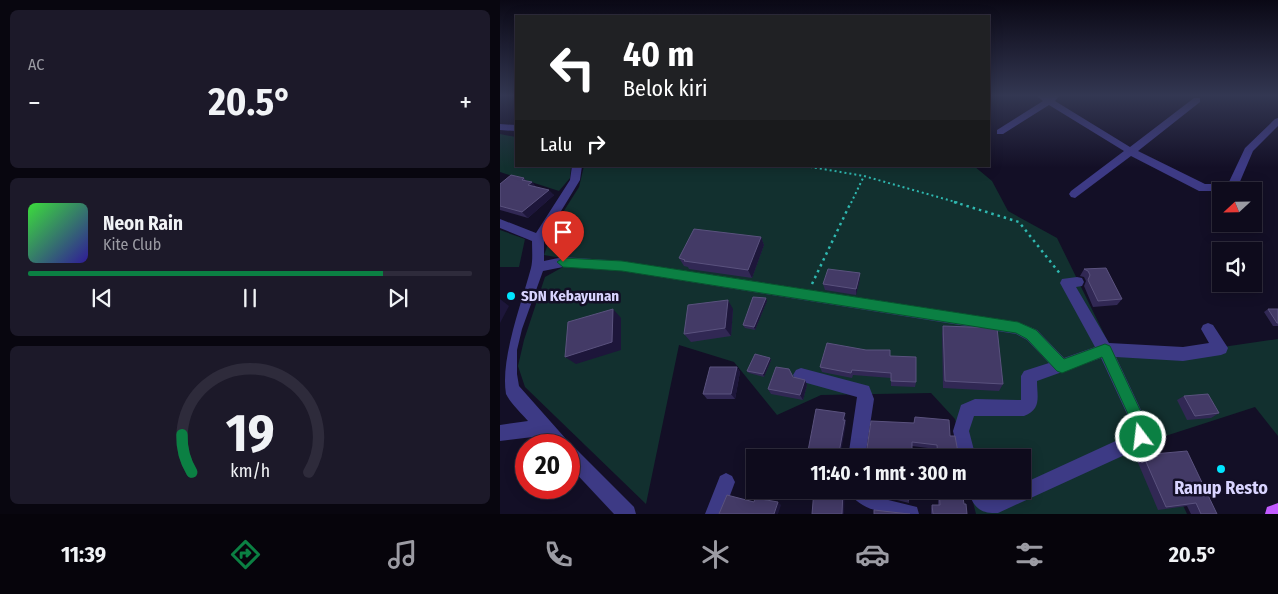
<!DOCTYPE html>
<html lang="id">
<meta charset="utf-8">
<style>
body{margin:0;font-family:"Fira Sans Condensed",sans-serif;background:#1c1929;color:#f1f3f6;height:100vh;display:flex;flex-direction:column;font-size:19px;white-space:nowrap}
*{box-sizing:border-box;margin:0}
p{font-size:16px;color:#9b9ba3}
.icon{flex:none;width:28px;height:28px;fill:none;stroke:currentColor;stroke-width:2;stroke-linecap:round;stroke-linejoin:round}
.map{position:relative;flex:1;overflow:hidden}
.sheet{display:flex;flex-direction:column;gap:10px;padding:10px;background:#08060f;width:500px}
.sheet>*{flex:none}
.hud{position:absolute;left:15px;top:15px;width:475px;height:152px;border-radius:0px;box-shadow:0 2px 12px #0003,0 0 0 1px #2e2b3b;background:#202124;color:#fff;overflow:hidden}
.needle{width:32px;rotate:248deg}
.tools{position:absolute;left:712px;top:182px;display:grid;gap:10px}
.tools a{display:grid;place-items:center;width:50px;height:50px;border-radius:0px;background:#0e0b1c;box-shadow:0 2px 12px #0003,0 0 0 1px #2e2b3b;font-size:25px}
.speed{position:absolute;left:15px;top:434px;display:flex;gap:10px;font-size:25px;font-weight:700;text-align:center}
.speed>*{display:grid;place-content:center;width:65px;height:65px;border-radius:50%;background:#0e0b1c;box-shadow:0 2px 12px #0003,0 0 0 1px #2e2b3b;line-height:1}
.speed .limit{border:8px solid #d22;background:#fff;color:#111}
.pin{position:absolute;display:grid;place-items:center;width:42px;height:42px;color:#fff;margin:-51px -21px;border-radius:50% 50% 50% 0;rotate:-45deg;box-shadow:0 0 5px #0007}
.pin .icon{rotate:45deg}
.me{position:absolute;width:55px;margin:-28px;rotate:345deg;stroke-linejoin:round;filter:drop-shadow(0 0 4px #0008)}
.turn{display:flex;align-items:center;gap:18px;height:105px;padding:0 25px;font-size:22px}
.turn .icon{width:65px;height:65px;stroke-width:2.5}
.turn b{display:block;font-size:35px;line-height:42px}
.then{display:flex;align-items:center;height:48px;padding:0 25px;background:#0003;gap:10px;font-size:19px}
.big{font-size:38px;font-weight:700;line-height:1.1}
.sheet .widget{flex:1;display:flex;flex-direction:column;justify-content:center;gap:8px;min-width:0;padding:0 18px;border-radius:8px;background:#1c1929}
.sheet .dial{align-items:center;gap:0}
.dial svg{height:130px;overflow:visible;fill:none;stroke:#2e2b3b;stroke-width:7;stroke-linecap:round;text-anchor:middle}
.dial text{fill:#f1f3f6;stroke:none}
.song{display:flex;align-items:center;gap:15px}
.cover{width:60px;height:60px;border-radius:8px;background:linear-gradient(135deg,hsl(120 70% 55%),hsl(250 70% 35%))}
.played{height:5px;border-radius:2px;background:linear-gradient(90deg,#0b8043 80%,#2e2b3b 80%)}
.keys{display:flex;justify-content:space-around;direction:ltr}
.heat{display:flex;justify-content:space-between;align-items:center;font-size:28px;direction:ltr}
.trip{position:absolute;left:246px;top:449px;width:285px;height:50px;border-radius:0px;background:#0e0b1c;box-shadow:0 2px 12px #0003,0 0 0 1px #2e2b3b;font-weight:700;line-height:50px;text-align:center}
.menu{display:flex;height:80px;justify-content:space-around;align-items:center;background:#06040b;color:#9b9ba3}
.menu .icon{width:35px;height:35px}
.menu .selected{color:#0b8043}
.menu b{font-size:22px;color:#f1f3f6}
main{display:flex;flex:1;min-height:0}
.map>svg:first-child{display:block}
.green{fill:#12302f}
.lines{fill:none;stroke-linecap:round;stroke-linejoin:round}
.path-far1{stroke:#2fb8b0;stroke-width:2;stroke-dasharray:2 3;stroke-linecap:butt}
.path{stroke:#2fb8b0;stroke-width:2.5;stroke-dasharray:2.5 4;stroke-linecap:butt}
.minor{fill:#3d3a85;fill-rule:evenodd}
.major{fill:#c25bff;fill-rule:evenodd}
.wall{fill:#312854}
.shaded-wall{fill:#1d163a}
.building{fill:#433a66;stroke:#5a527e}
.route{fill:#0b8043;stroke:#07532c}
.poi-dot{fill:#00e5ff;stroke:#130f26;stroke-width:2}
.labels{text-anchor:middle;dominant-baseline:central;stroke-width:5;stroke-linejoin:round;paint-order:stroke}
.poi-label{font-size:15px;font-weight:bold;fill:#d9d4ff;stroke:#130f26;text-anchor:start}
.near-poi-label{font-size:18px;font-weight:bold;fill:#d9d4ff;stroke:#130f26}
</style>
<main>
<section class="sheet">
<div class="widget"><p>AC</p>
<div class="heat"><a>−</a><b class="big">20.5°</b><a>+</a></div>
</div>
<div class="widget">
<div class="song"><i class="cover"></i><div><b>Neon Rain</b><p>Kite Club</p></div></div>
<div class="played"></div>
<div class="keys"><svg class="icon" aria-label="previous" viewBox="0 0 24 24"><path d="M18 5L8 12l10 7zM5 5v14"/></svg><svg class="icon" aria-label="pause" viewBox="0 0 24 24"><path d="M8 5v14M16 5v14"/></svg><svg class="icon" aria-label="next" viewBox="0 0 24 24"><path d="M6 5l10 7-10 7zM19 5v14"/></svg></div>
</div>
<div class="widget dial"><svg viewBox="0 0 100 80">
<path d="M14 69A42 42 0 1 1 86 69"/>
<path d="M14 69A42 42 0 0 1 8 46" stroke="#0b8043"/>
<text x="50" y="56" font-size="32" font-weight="700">19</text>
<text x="50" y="72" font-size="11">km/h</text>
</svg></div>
</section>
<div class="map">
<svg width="778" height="514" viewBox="0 0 778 514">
<rect width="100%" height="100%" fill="#130f26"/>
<path class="green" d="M 0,134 L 16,137 L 16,166 L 71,166 L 70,178 L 59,191 L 0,172 Z
M 84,166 L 474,166 L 492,181 L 508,211 L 557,238 L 611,348 L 709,349 L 778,339 L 778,436 L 755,407 L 653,440 L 687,514 L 476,514 L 470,490 L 522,490 L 522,458 L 463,457 L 455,419 L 431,393 L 321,395 L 277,415 L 234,362 L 179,345 L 146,504 L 25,387 L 18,366 L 24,340 L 45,277 L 63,267 L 62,258 L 44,255 L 55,225 L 79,187 Z
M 0,230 L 25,239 L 19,267 L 0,267 Z"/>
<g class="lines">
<path class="path-far1" d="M 305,166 L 364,176
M 351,203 L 364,176 L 459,203"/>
<path class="path" d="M 454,202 L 519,222 L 561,275
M 312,284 L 351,202"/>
<path class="minor" d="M 537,96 L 559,96 L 555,101 L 630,147 L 694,98 L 700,98 L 700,102 L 638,151 L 705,184 L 728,184 L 745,148 L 775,119 L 778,118 L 778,126 L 753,151 L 736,191 L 699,191 L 631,156 L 575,198 L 571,197 L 569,194 L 571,191 L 624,151 L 549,105 L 503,134 L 497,134 L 497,130 L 543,101 Z
M 0,124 L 16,125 L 16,131 L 0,130 Z
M 72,166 L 82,166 L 80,180 L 44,239 L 44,261 L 63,257 L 122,261 L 518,322 L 537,330 L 564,358 L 595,347 L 560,283 L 562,279 L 577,277 L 582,278 L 584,282 L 582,286 L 576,287 L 609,343 L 683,347 L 709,343 L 701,329 L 703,325 L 708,323 L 713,325 L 728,348 L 726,353 L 721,355 L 683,361 L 616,357 L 649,427 C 649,436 649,441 642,447 L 498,513 C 480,514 473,507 468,490 L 486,490 L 492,498 L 509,490 L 522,490 L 522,484 L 633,433 L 633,427 L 601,358 L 537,381 C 537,397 542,409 524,416 L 474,416 L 469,431 L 476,458 L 459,458 L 453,431 L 461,405 L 475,399 L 521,400 L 521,376 L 524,371 L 549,363 L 527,340 L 516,334 L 122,271 L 63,267 L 43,271 L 22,329 L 17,350 L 17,374 L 19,386 L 66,439 L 68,445 L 49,445 L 41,436 L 0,441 L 0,425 L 28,421 C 21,413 11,404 6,394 C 0,359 22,302 31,268 C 33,260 32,250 32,241 L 0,228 L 0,219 L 36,233 L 70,180 Z
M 301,368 L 369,386 L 374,399 L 365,458 L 348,458 L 357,397 L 296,380 L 293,375 L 296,370 Z
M 69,446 L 75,448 L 134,507 L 136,514 L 114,514 L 69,466 Z
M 226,473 L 232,476 L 235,482 L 223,514 L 205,514 L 220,476 Z
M 348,490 L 368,490 L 380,498 L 417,507 L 419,514 C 392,514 361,514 348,490 Z"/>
<path class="major" d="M 778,503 L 778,514 L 765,514 L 767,507 Z"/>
</g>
<path class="wall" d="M 24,178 L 26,181 L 32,182 L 36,187 L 54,195 L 28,218 L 0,210 L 0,184 Z
M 261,237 L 264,245 L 252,278 L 189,269 L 188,267 L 184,266 L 179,258 Z
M 606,268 L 622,299 L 617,305 L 593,307 L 584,286 L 586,281 L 584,277 L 580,276 L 584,269 Z
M 360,279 L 356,295 L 325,290 L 323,284 Z
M 267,301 L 255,330 L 245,328 L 243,325 Z
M 233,309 L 231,336 L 191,342 L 184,334 Z
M 768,309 L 778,309 L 778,326 L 773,326 L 764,312 Z
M 443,326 L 503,384 L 499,391 L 443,388 L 442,334 Z
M 390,356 L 416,382 L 415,387 L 391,386 L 391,378 L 353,375 L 352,378 L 322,372 L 320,367 Z
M 271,360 L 264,377 L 249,373 L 247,371 Z
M 237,367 L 240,372 L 235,399 L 207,399 L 203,394 Z
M 293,377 L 307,385 L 303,400 L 271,394 L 268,389 Z
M 684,396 L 719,413 L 711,418 L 687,420 L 677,400 Z
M 415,417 L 450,436 L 459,458 L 436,458 L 436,449 L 412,446 L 366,455 L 414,423 Z
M 643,455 L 717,514 L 691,514 L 687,506 L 658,510 L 636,458 Z
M 375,490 L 409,500 L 409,503 L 381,496 L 375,493 Z
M 438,490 L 462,490 L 464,504 L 467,514 L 431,514 L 431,508 L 432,505 L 438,505 Z"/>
<path class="shaded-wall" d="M 32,182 L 36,187 L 28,185 Z
M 49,190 L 54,195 L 28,218 L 22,212 Z
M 261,237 L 264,245 L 252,278 L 248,270 Z
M 360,273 L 360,279 L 356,295 L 356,289 Z
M 266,298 L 267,301 L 255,330 L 254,327 Z
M 0,299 L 9,306 L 0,323 Z
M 228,300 L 233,309 L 231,336 L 225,328 Z
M 113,309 L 121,318 L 121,350 L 76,364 L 65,357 Z
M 270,358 L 271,360 L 264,377 L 263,374 Z
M 237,367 L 240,372 L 235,399 L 231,394 Z
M 305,380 L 307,385 L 303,400 L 300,395 Z
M 345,413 L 346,424 L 340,458 L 338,458 Z
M 343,490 L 345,490 L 344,514 L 342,514 Z
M 278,502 L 281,505 L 278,514 L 274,514 Z"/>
<path class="building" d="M 11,175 L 24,178 L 22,180 L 32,182 L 28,185 L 49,190 L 22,212 L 0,206 L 0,184 Z
M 194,229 L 261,237 L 248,270 L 184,261 L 185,260 L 179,258 Z
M 606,268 L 622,299 L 598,301 L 588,280 L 590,275 L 588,271 L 584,269 Z
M 328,269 L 360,273 L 356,289 L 323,284 Z
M 253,297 L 266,298 L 254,327 L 243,325 Z
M 228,300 L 225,328 L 184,334 L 188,305 Z
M 113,309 L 112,342 L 65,357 L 68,322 Z
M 768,309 L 778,309 L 778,323 L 777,323 Z
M 443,326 L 497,328 L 503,384 L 445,381 Z
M 327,343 L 366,350 L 390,350 L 390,356 L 416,357 L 416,382 L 391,381 L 391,373 L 352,370 L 351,373 L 320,367 Z
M 255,354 L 270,358 L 263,374 L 247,371 Z
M 210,367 L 237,367 L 231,394 L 203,394 Z
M 276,367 L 289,369 L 293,377 L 305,380 L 300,395 L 268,389 Z
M 708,394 L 719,413 L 695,416 L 684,396 Z
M 316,409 L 345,413 L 343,420 L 345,420 L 338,458 L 315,458 L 307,456 Z
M 415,417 L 449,420 L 450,436 L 455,436 L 459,458 L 438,458 L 437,445 L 412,442 L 412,458 L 359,458 L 359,456 L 366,455 L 371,421 L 414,423 Z
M 687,451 L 717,514 L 701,514 L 696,503 L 666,507 L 643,455 Z
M 314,490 L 343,490 L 342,514 L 312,514 Z
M 375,490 L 409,490 L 409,500 L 381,493 Z
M 439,490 L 462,490 L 464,504 L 466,504 L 467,514 L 433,514 L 432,505 L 440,505 Z
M 227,495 L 254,502 L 255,498 L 278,502 L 274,514 L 219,514 Z
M 374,510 L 409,514 L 410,514 L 374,514 Z"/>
<linearGradient id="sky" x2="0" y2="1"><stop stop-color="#0a0815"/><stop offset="0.57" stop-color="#333752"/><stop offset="1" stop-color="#333752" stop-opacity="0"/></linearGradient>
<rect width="778" height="168" fill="url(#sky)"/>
<path class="route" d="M 63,258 L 122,261 L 518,322 L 536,330 L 564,359 L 605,344 L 610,346 L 648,427 L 646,442 L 641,444 L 636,442 L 634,427 L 602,357 L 562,373 L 557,371 L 527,339 L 516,333 L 122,271 L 63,267 L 57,262 Z"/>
<g class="poi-dot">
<circle cx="11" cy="296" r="5"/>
<circle cx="721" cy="469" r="5"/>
</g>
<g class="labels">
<g class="poi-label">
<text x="21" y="296">SDN Kebayunan</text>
</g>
<g class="near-poi-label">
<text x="721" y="488">Ranup Resto</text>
</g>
</g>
</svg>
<div class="tools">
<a><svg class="needle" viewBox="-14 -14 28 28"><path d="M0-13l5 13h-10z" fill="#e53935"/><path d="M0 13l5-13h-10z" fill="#9b9ba3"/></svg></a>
<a><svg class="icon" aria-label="sound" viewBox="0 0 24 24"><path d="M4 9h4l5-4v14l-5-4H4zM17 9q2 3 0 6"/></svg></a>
</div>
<div class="speed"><div class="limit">20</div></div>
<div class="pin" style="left:63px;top:262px;background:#d93025"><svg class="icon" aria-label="arrive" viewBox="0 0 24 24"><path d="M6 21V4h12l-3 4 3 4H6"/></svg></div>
<svg class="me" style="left:641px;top:437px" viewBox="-20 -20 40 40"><circle r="17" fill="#0b8043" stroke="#fff" stroke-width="3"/><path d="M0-11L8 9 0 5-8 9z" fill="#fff"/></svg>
<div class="trip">11:40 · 1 mnt · 300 m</div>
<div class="hud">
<div class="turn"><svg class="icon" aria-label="left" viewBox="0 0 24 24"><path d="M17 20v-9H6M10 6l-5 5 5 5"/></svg><div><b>40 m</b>Belok kiri</div></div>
<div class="then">Lalu<svg class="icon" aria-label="right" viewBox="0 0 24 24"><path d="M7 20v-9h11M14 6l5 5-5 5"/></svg></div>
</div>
</div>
</main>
<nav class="menu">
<b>11:39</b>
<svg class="icon selected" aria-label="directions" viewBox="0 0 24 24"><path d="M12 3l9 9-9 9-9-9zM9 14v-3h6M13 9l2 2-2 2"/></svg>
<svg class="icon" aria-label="music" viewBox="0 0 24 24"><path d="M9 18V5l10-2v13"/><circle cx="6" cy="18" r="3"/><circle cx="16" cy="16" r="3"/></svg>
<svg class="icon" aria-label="phone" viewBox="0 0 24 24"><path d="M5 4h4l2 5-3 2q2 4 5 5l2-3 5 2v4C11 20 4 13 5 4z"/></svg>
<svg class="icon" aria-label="climate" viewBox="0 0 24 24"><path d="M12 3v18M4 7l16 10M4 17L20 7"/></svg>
<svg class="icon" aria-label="car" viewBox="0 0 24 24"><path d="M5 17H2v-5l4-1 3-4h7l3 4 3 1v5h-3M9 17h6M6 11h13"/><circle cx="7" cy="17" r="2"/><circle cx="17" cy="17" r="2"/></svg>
<svg class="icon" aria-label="filters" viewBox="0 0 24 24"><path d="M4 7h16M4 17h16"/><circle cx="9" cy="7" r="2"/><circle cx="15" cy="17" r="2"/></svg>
<b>20.5°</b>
</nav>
